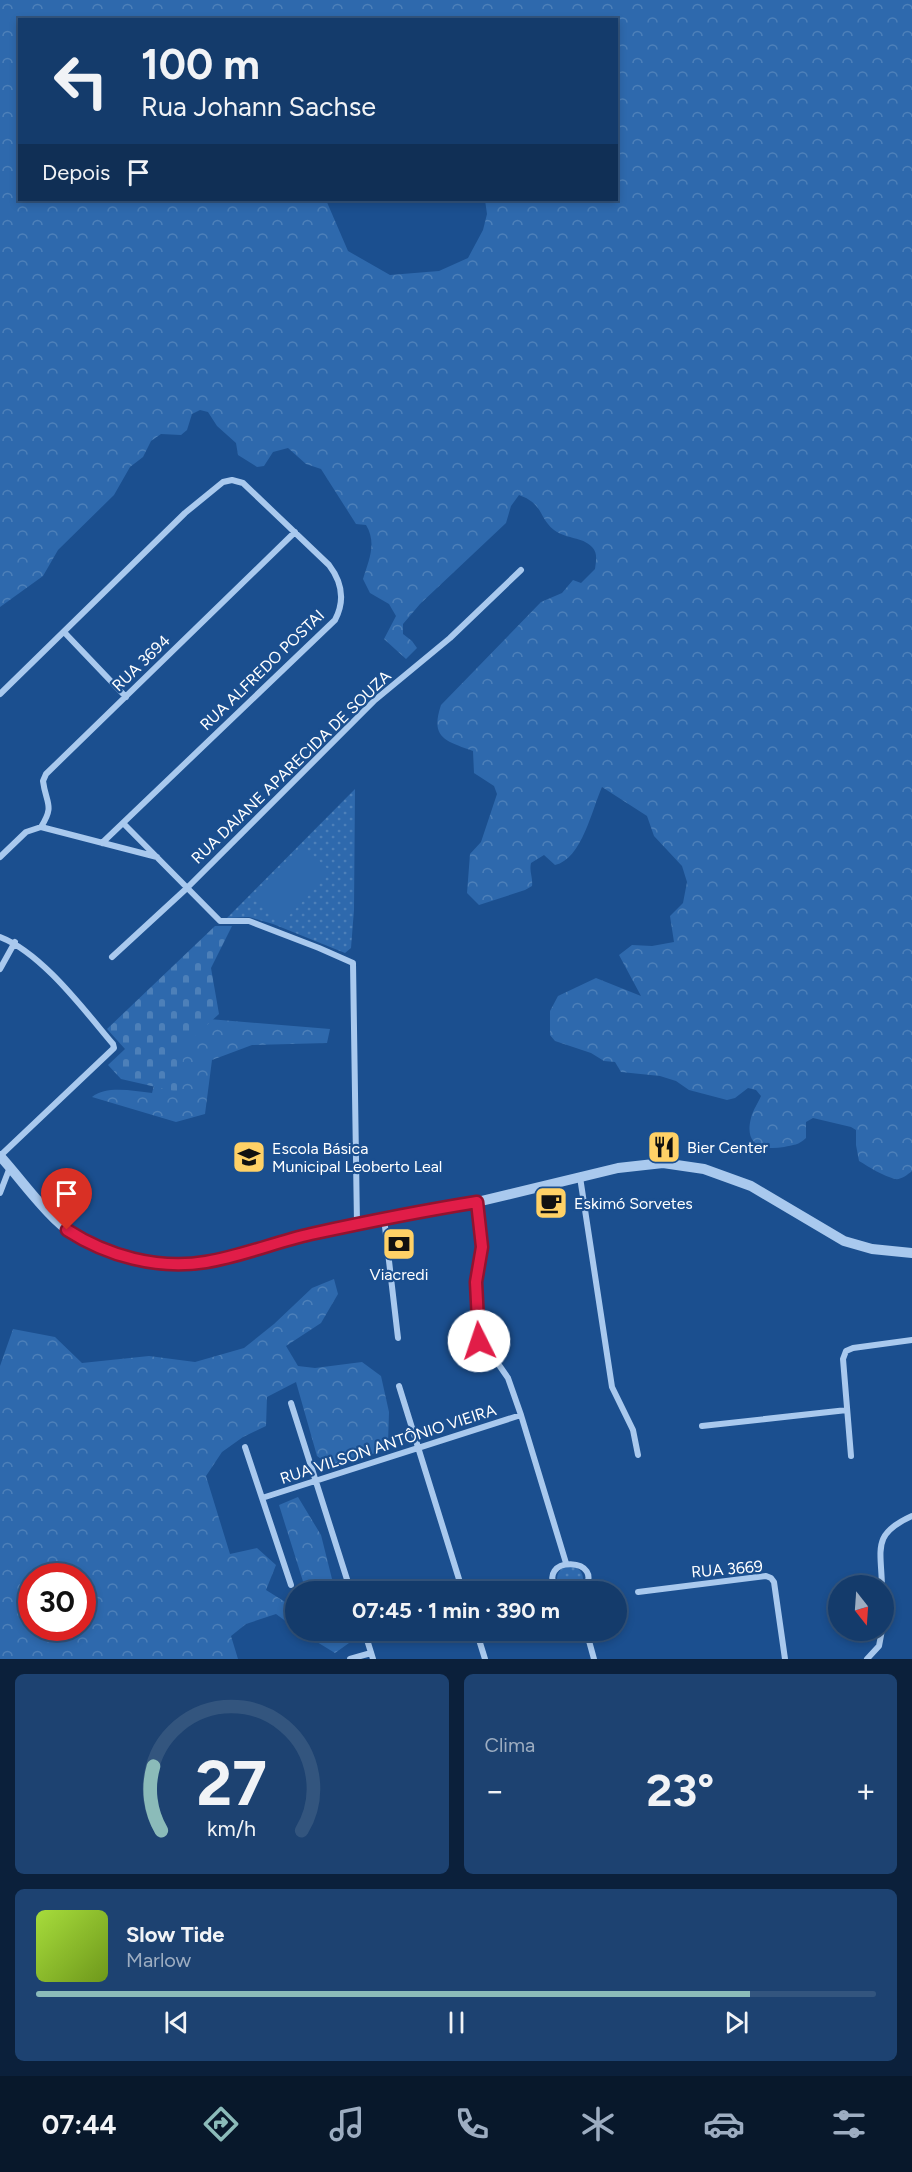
<!DOCTYPE html>
<html lang="pt">
<meta charset="utf-8">
<style>
body{margin:0;font-family:Figtree,sans-serif;background:#1d4271;color:#f1f3f6;height:100vh;display:flex;flex-direction:column;font-size:22px;white-space:nowrap}
*{box-sizing:border-box;margin:0}
p{font-size:20px;color:#9dadc1}
.icon{flex:none;width:33px;height:33px;fill:none;stroke:currentColor;stroke-width:2;stroke-linecap:round;stroke-linejoin:round}
.map{position:relative;height:1659px;overflow:hidden}
.details{display:flex;flex-direction:column;gap:15px;padding:15px;background:#0b203b;flex:1}
.details>*{flex:none}
.guide{position:absolute;left:18px;top:18px;width:600px;height:183px;border-radius:0px;box-shadow:0 3px 9px #0003,0 0 0 2px #33557e;background:#143b6b;color:#f1f3f6;overflow:hidden}
.needle{width:39px;rotate:163deg}
.buttons{position:absolute;left:828px;top:1575px;display:grid;gap:12px}
.buttons a{display:grid;place-items:center;width:66px;height:66px;border-radius:50%;background:#143b6b;box-shadow:0 3px 9px #0003,0 0 0 2px #33557e;font-size:30px}
.speed{position:absolute;left:18px;top:1563px;display:flex;gap:12px;font-size:30px;font-weight:700;text-align:center}
.speed>*{display:grid;place-content:center;width:78px;height:78px;border-radius:50%;background:#143b6b;box-shadow:0 3px 9px #0003,0 0 0 2px #33557e;line-height:1}
.speed .limit{border:9px solid #d22;background:#fff;color:#111}
.pin{position:absolute;display:grid;place-items:center;width:51px;height:51px;color:#fff;margin:-62px -26px;border-radius:50% 50% 50% 0;rotate:-45deg;box-shadow:0 0 6px #0007}
.pin .icon{rotate:45deg}
.me{position:absolute;width:66px;margin:-33px;rotate:356deg;stroke-linejoin:round;filter:drop-shadow(0 0 4px #0008)}
.turn{display:flex;align-items:center;gap:21px;height:126px;padding:0 24px;font-size:27px}
.turn .icon{width:78px;height:78px;stroke-width:2.5}
.turn b{display:block;font-size:42px;line-height:51px}
.then{display:flex;align-items:center;height:57px;padding:0 24px;background:#0003;gap:12px;font-size:22px}
.big{font-size:45px;font-weight:700;line-height:1.1}
.details .widget{flex:1;display:flex;flex-direction:column;justify-content:center;gap:9px;min-width:0;padding:0 21px;border-radius:9px;background:#1d4271}
.details .dial{align-items:center;gap:0}
.dial svg{height:156px;overflow:visible;fill:none;stroke:#33557e;stroke-width:7;stroke-linecap:round;text-anchor:middle}
.dial text{fill:#f1f3f6;stroke:none}
.song{display:flex;align-items:center;gap:18px}
.cover{width:72px;height:72px;border-radius:9px;background:linear-gradient(135deg,hsl(80 70% 55%),hsl(80 70% 35%))}
.played{height:6px;border-radius:3px;background:linear-gradient(90deg,#8bbbb9 85%,#33557e 85%)}
.keys{display:flex;justify-content:space-around;direction:ltr}
.heat{display:flex;justify-content:space-between;align-items:center;font-size:33px;direction:ltr}
.details .tiles{flex:1;display:grid;gap:15px;grid-template-columns:1fr 1fr}
.widget:last-child{grid-column:span 2}
.trip{position:absolute;left:285px;top:1581px;width:342px;height:60px;border-radius:30px;background:#143b6b;box-shadow:0 3px 9px #0003,0 0 0 2px #33557e;font-weight:700;line-height:60px;text-align:center}
.menu{display:flex;height:96px;justify-content:space-around;align-items:center;background:#08182b;color:#9dadc1}
.menu .icon{width:42px;height:42px}
.menu .current{color:#8bbbb9}
.menu b{font-size:27px;color:#f1f3f6}
.map>svg:first-child{display:block}
.green{fill:url(#green-dots)}
.forest{fill:url(#forest-crowns);fill-rule:evenodd}
.cemetery{fill:url(#cemetery-stones)}
.pitch{fill:#2e69ad}
.lines{fill:none;stroke-linecap:round;stroke-linejoin:round}
.minor{stroke:#a9c9ee;stroke-width:6}
.tertiary{stroke:#a9c9ee;stroke-width:10}
.route-casing{stroke:#92132f;stroke-width:15}
.route{stroke:#e11d48;stroke-width:10}
.labels{text-anchor:middle;dominant-baseline:central;stroke-width:4.5;stroke-linejoin:round;paint-order:stroke}
.street-label{font-size:16px;fill:#fff;stroke:#1b4f8f}
.poi-label{font-size:16px;fill:#fff;stroke:#1b4f8f;text-anchor:start}
</style>
<div class="map">
<svg width="912" height="1659" viewBox="0 0 912 1659">
<defs>
<pattern id="green-dots" width="8" height="8" patternUnits="userSpaceOnUse" patternTransform="scale(1.5)"><rect width="8" height="8" fill="#2e69ad"/><path d="M2 2h.1M6 6h.1" fill="none" stroke="#4d80b9" stroke-width="1.8" stroke-linecap="round"/></pattern>
<pattern id="forest-crowns" width="20" height="18" patternUnits="userSpaceOnUse" patternTransform="scale(1.5)"><rect width="20" height="18" fill="#2e69ad"/><path d="M2 6a3 3 0 1 1 6 0M12 15a3 3 0 1 1 6 0" fill="none" stroke="#4d80b9"/></pattern>
<pattern id="cemetery-stones" width="16" height="16" patternUnits="userSpaceOnUse" patternTransform="scale(1.5)"><rect width="16" height="16" fill="#2e69ad"/><path d="M2 7V4a2 2 0 0 1 4 0v3zM10 15v-3a2 2 0 0 1 4 0v3z" fill="#4d80b9"/></pattern>
</defs>
<rect width="100%" height="100%" fill="#1b4f8f"/>
<path class="green" d="M 355,789 L 354,910 L 351,948 L 345,953 L 273,924 L 249,917 L 227,918 Z
M557 1579a13 13 0 1 1 26 0a13 13 0 1 1-26 0Z"/>
<path class="forest" d="M 0,0 L 912,0 L 912,1171 C 907,1175 901,1180 895,1179 C 883,1176 869,1167 859,1161 L 856,1145 L 856,1130 L 851,1127 L 813,1118 L 806,1122 L 806,1138 C 799,1145 793,1145 784,1147 C 762,1151 744,1145 751,1118 C 753,1110 758,1103 761,1096 L 756,1090 L 748,1088 L 735,1098 L 727,1100 L 689,1090 L 676,1081 L 660,1076 L 621,1072 L 615,1062 L 604,1061 L 591,1053 L 555,1041 L 550,1035 L 550,1011 L 558,996 L 596,978 L 641,996 L 619,955 L 632,945 L 652,946 L 674,942 L 670,916 L 683,903 L 687,882 L 682,866 L 654,836 L 647,816 L 602,787 C 592,809 582,859 555,865 L 544,855 L 531,863 C 529,872 533,877 532,886 L 525,890 L 479,905 L 467,893 L 470,854 L 481,842 L 497,794 L 494,786 L 474,773 L 473,751 C 445,741 430,738 441,705 L 541,602 L 562,593 L 573,580 L 581,583 L 595,569 C 596,561 598,553 592,547 C 581,536 568,540 554,530 C 538,517 544,504 519,495 L 511,506 L 506,523 L 420,604 L 403,624 L 403,634 L 412,641 L 417,648 L 406,659 L 384,639 L 396,616 L 389,604 L 370,593 L 363,579 C 369,560 377,543 366,525 L 356,524 L 321,469 L 306,464 L 288,448 L 273,452 L 264,466 L 257,467 L 238,455 L 236,443 L 217,426 L 208,412 L 200,410 L 192,414 L 187,430 L 181,435 L 161,434 L 151,441 L 143,457 L 130,467 L 114,495 L 58,550 L 43,576 L 0,607 ZM 20,20 L 616,20 L 616,200 L 485,200 L 487,214 L 483,230 L 468,258 L 439,271 L 390,275 L 348,251 L 326,200 L 20,200 Z
M 209,1019 L 330,1029 L 327,1043 L 252,1045 L 212,1060 L 205,1114 L 176,1122 L 92,1097 C 107,1085 133,1091 152,1093 L 160,1062 Z
M 334,1279 L 338,1294 L 321,1323 L 286,1346 L 298,1366 L 315,1368 L 362,1362 L 381,1376 L 389,1412 L 388,1444 L 376,1453 L 331,1466 L 317,1456 L 296,1382 L 267,1397 L 266,1426 L 243,1437 L 222,1452 L 206,1476 L 230,1554 L 257,1548 L 276,1565 L 266,1590 L 290,1605 L 295,1603 L 295,1628 L 276,1614 L 246,1624 L 231,1636 L 238,1659 L 0,1659 L 0,1366 L 13,1329 L 55,1337 L 82,1363 L 149,1356 L 195,1362 L 244,1348 L 274,1324 L 312,1288 ZM 32,1576 L 82,1576 L 82,1628 L 32,1628 Z
M 298,1497 L 321,1535 L 335,1591 L 306,1591 L 279,1505 Z
M 299,1631 L 345,1631 L 349,1643 L 335,1653 Z"/>
<path class="cemetery" d="M 215,926 L 232,926 L 211,968 L 219,1014 L 183,1047 L 182,1093 L 121,1079 L 108,1065 L 125,1049 L 107,1029 Z"/>
<path class="pitch" d="M 302,845 L 331,872 L 283,922 L 254,894 Z"/>
<g class="lines">
<path class="minor" d="M 64,632 L 126,697
M 0,694 L 185,513 L 223,482 L 232,480 L 243,483 L 329,565 C 342,582 345,601 335,620 L 102,843
M 123,823 L 220,921 L 249,921 L 319,948 L 353,963 L 357,1224
M 41,827 C 55,805 46,804 43,781 L 46,774 L 295,532
M 41,827 L 157,857
M 0,857 L 26,832 L 41,827
M 0,937 C 42,953 84,1010 113,1044 L 114,1048 L 0,1156
M 112,957 L 187,888 L 375,700 L 450,638 L 521,570
M 0,969 L 15,942
M 580,1177 L 612,1387 L 633,1430 L 638,1455
M 0,1193 L 10,1167
M 477,1202 L 482,1247 L 476,1282 L 479,1341 L 484,1353 L 499,1365 L 508,1378 L 521,1415 L 566,1563
M 384,1218 L 398,1338
M 399,1386 L 463,1592
M 291,1403 L 351,1592
M 702,1426 L 847,1410
M 245,1447 L 291,1585
M 851,1456 L 843,1359 L 846,1351 L 853,1348 L 912,1340
M 262,1498 L 521,1415
M 882,1586 C 881,1548 872,1534 912,1516
M 558,1592 C 531,1554 611,1556 582,1592
M 638,1592 L 766,1576 L 771,1578 L 774,1582 L 785,1659
M 364,1630 L 373,1659
M 476,1630 L 485,1659
M 586,1630 L 594,1659
M 350,1659 L 371,1653
M 867,1659 L 879,1646 L 882,1630"/>
<path class="tertiary" d="M 0,1156 C 19,1177 35,1200 55,1219 C 93,1256 153,1269 205,1262 L 357,1224 L 477,1202 L 618,1168 L 663,1163 L 704,1169 L 751,1186 L 844,1241 L 872,1249 L 912,1253"/>
</g>
<g class="lines">
<g class="route-casing">
<path id="route" d="M 67,1230 C 107,1256 158,1270 206,1262 C 242,1256 276,1242 311,1234 C 366,1222 421,1211 477,1202 L 482,1247 L 476,1282 L 479,1341"/>
</g>
<use href="#route" class="route"/>
</g>
<defs>
<g id="restaurant-square" transform="scale(1.725)"><rect x="-9" y="-9" width="18" height="18" rx="4" fill="#ffd166" stroke="#1b4f8f"/><path d="M-5-6h1v4h1v-4h1v4h1v-4h1v5L-1.5 .5V6h-2V.5L-5-1ZM5-6V6H3V1.5H1.5Q1.5-4 5-6Z" fill="#111"/></g>
<g id="school-square" transform="scale(1.725)"><rect x="-9" y="-9" width="18" height="18" rx="4" fill="#ffd166" stroke="#1b4f8f"/><path d="M0-5L7-2L0 1L-7-2ZM-4 1L0 2.5L4 1V4Q0 6-4 4Z" fill="#111"/></g>
<g id="cafe-square" transform="scale(1.725)"><rect x="-9" y="-9" width="18" height="18" rx="4" fill="#ffd166" stroke="#1b4f8f"/><path d="M-5.5-4.5H6V0H3Q3 3.5 0 3.5H-2.5Q-5.5 3.5-5.5 0ZM3-3.2v2h1.7v-2ZM-6 4.5H4V6H-6Z" fill="#111"/></g>
<g id="bank-square" transform="scale(1.725)"><rect x="-9" y="-9" width="18" height="18" rx="4" fill="#ffd166" stroke="#1b4f8f"/><path d="M-6-4H6V4H-6ZM0-2.3a2.3 2.3 0 1 0 0 4.6a2.3 2.3 0 1 0 0-4.6Z" fill="#111"/></g>
</defs>
<g fill-rule="evenodd">
<use href="#restaurant-square" x="664" y="1147"/>
<use href="#school-square" x="249" y="1157"/>
<use href="#cafe-square" x="551" y="1203"/>
<use href="#bank-square" x="399" y="1244"/>
</g>
<g class="labels">
<g class="street-label">
<text transform="translate(141 663) rotate(-44)">RUA 3694</text>
<text transform="translate(262 670) rotate(-44)">RUA ALFREDO POSTAI</text>
<text transform="translate(291 767) rotate(-44)">RUA DAIANE APARECIDA DE SOUZA</text>
<text transform="translate(388 1444) rotate(-18)">RUA VILSON ANTÔNIO VIEIRA</text>
<text transform="translate(727 1569) rotate(-5)">RUA 3669</text>
</g>
<g class="poi-label">
<text x="687" y="1147">Bier Center</text>
<text x="272" y="1148">Escola Básica<tspan x="272" dy="18">Municipal Leoberto Leal</tspan></text>
<text x="574" y="1203">Eskimó Sorvetes</text>
<text x="399" y="1274" text-anchor="middle">Viacredi</text>
</g>
</g>
</svg>
<div class="buttons">
<a><svg class="needle" viewBox="-14 -14 28 28"><path d="M0-13l5 13h-10z" fill="#e53935"/><path d="M0 13l5-13h-10z" fill="#9dadc1"/></svg></a>
</div>
<div class="speed"><div class="limit">30</div></div>
<div class="pin" style="left:67px;top:1230px;background:#d93025"><svg class="icon" aria-label="arrive" viewBox="0 0 24 24"><path d="M6 21V4h12l-3 4 3 4H6"/></svg></div>
<svg class="me" style="left:479px;top:1341px" viewBox="-20 -20 40 40"><circle r="19" fill="#fff"/><path d="M0-13L10 11 0 6-10 11z" fill="#e11d48"/></svg>
<div class="trip">07:45 · 1 min · 390 m</div>
<div class="guide">
<div class="turn"><svg class="icon" aria-label="left" viewBox="0 0 24 24"><path d="M17 20v-9H6M10 6l-5 5 5 5"/></svg><div><b>100 m</b>Rua Johann Sachse</div></div>
<div class="then">Depois<svg class="icon" aria-label="arrive" viewBox="0 0 24 24"><path d="M6 21V4h12l-3 4 3 4H6"/></svg></div>
</div>
</div>
<section class="details">
<div class="tiles">
<div class="widget dial"><svg viewBox="0 0 100 80">
<path d="M14 69A42 42 0 1 1 86 69"/>
<path d="M14 69A42 42 0 0 1 10 36" stroke="#8bbbb9"/>
<text x="50" y="56" font-size="32" font-weight="700">27</text>
<text x="50" y="72" font-size="11">km/h</text>
</svg></div>
<div class="widget"><p>Clima</p>
<div class="heat"><a>−</a><b class="big">23°</b><a>+</a></div>
</div>
<div class="widget">
<div class="song"><i class="cover"></i><div><b>Slow Tide</b><p>Marlow</p></div></div>
<div class="played"></div>
<div class="keys"><svg class="icon" aria-label="previous" viewBox="0 0 24 24"><path d="M18 5L8 12l10 7zM5 5v14"/></svg><svg class="icon" aria-label="pause" viewBox="0 0 24 24"><path d="M8 5v14M16 5v14"/></svg><svg class="icon" aria-label="next" viewBox="0 0 24 24"><path d="M6 5l10 7-10 7zM19 5v14"/></svg></div>
</div>
</div>
</section>
<nav class="menu">
<b>07:44</b>
<svg class="icon current" aria-label="directions" viewBox="0 0 24 24"><path d="M12 3l9 9-9 9-9-9zM9 14v-3h6M13 9l2 2-2 2"/></svg>
<svg class="icon" aria-label="music" viewBox="0 0 24 24"><path d="M9 18V5l10-2v13"/><circle cx="6" cy="18" r="3"/><circle cx="16" cy="16" r="3"/></svg>
<svg class="icon" aria-label="phone" viewBox="0 0 24 24"><path d="M5 4h4l2 5-3 2q2 4 5 5l2-3 5 2v4C11 20 4 13 5 4z"/></svg>
<svg class="icon" aria-label="climate" viewBox="0 0 24 24"><path d="M12 3v18M4 7l16 10M4 17L20 7"/></svg>
<svg class="icon" aria-label="car" viewBox="0 0 24 24"><path d="M5 17H2v-5l4-1 3-4h7l3 4 3 1v5h-3M9 17h6M6 11h13"/><circle cx="7" cy="17" r="2"/><circle cx="17" cy="17" r="2"/></svg>
<svg class="icon" aria-label="filters" viewBox="0 0 24 24"><path d="M4 7h16M4 17h16"/><circle cx="9" cy="7" r="2"/><circle cx="15" cy="17" r="2"/></svg>
</nav>
